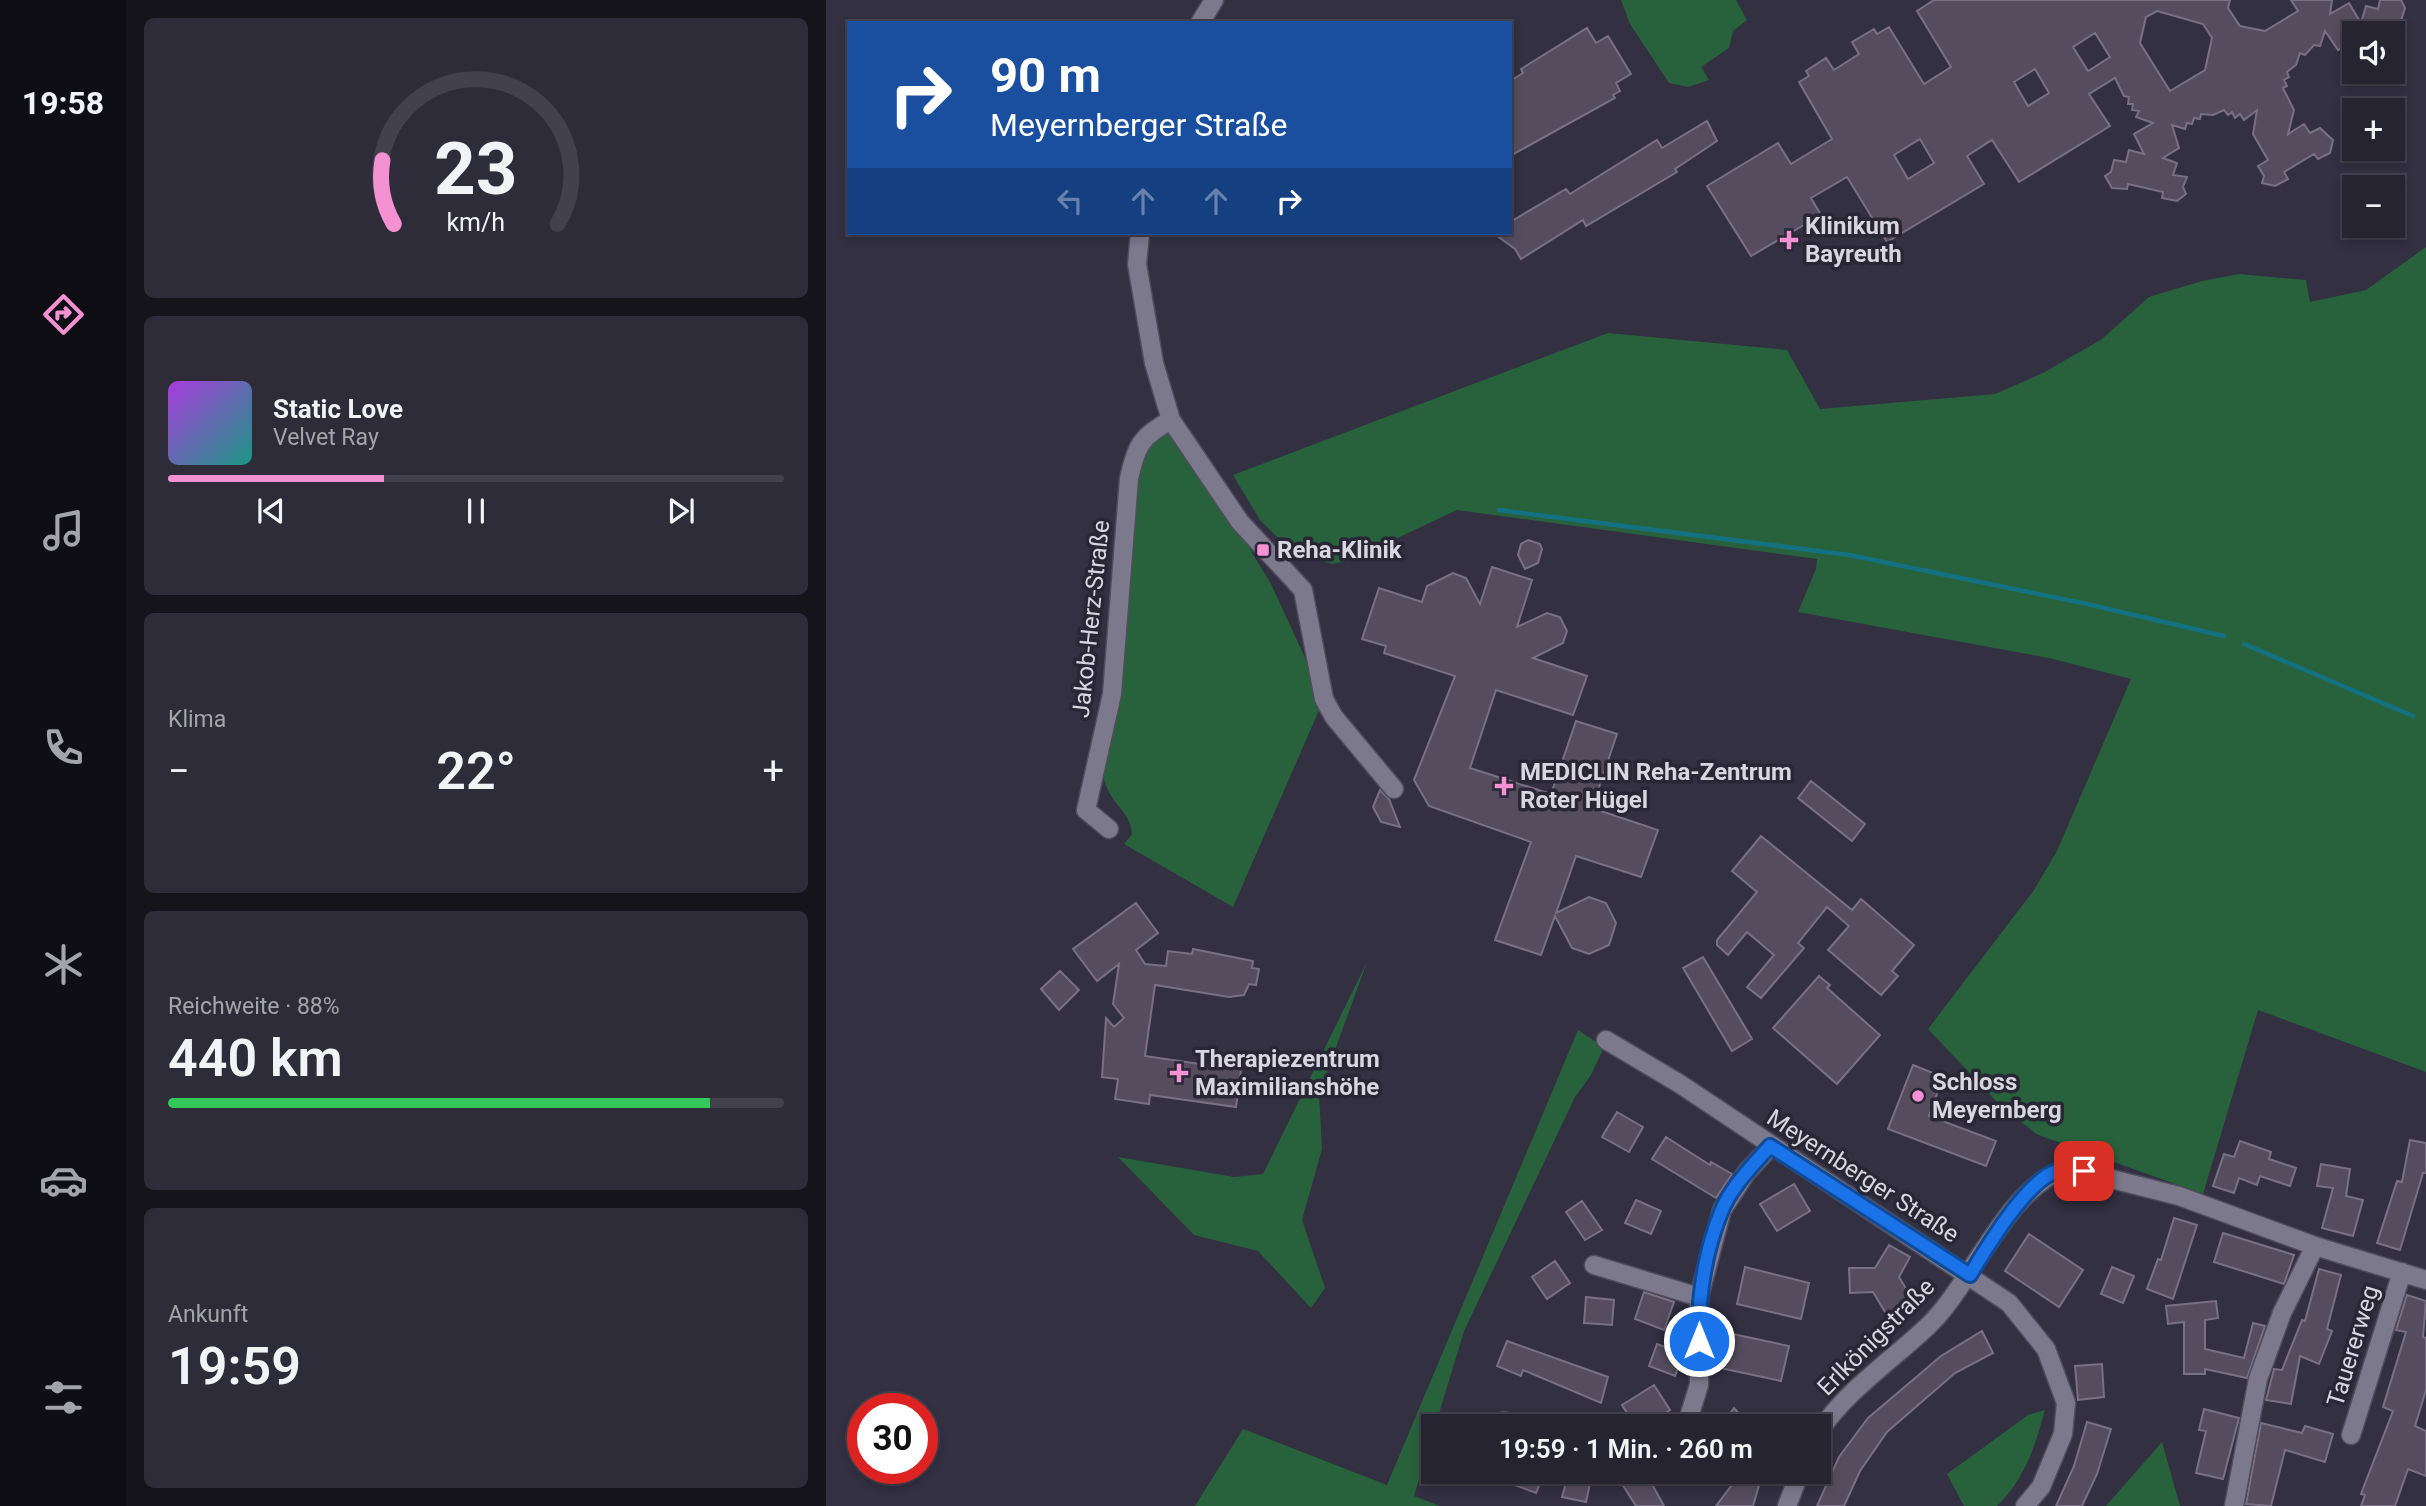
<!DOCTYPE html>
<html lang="de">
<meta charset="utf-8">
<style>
body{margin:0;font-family:Roboto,sans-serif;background:#2e2c39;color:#f1f3f6;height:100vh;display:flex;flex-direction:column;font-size:26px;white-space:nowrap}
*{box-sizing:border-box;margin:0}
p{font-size:23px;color:#a4a4ab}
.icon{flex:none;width:38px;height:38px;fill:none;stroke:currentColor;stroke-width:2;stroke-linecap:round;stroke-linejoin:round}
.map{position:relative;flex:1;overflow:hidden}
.details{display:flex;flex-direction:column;gap:18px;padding:18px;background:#15141b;width:700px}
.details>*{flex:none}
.top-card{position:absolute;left:21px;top:21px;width:665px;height:214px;border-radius:0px;box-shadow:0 4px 10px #0003,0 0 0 2px #42414d;background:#1a4fa0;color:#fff;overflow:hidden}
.fabs{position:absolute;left:1516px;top:21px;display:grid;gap:14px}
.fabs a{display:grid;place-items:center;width:63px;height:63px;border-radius:0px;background:#262431;box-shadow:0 4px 10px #0003,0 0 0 2px #42414d;font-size:35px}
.speed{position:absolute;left:21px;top:1393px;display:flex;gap:14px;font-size:35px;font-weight:700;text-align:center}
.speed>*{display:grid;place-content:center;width:91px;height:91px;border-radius:50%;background:#262431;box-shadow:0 4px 10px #0003,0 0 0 2px #42414d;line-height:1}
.speed .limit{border:10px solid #d22;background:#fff;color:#111}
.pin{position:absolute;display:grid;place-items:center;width:60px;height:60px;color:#fff;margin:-30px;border-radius:14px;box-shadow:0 4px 10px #0006}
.me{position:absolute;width:77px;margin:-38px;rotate:0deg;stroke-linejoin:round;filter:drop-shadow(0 0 5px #0008)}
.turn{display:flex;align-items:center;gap:24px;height:147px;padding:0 28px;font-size:32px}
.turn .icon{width:91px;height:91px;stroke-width:2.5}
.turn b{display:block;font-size:49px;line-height:60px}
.lanes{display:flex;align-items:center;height:66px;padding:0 28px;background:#0003;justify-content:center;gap:35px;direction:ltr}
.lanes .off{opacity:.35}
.big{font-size:52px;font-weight:600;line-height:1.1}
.details .tile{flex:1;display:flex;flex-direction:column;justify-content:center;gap:10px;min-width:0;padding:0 24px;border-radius:10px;background:#2e2c39}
.details .dial{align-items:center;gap:0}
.dial svg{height:182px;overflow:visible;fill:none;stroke:#42414d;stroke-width:7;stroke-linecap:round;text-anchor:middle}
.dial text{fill:#f1f3f6;stroke:none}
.song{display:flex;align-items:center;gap:21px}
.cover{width:84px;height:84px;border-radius:10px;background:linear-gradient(135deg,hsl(280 70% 55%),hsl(170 70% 35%))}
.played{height:7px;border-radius:4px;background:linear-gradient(90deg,#f491d3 35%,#42414d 35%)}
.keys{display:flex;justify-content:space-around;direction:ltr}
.heat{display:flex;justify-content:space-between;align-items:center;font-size:38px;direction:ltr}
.charge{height:10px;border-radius:5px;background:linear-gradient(90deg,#34c759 88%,#42414d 0)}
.trip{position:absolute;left:595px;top:1414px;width:410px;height:70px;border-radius:0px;background:#262431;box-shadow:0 4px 10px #0003,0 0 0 2px #42414d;font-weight:600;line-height:70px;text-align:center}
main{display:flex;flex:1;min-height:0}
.tab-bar{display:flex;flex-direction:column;width:126px;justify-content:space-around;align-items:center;background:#0f0e14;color:#a4a4ab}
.tab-bar .icon{width:49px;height:49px}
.tab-bar .selected{color:#f491d3}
.tab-bar b{font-size:32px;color:#f1f3f6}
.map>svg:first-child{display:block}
.green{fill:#27623d}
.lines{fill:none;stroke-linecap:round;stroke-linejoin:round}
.stream{stroke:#147182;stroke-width:4.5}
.building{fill:#554d5e;stroke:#797083;stroke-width:2;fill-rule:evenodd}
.minor-casing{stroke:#4f4d5b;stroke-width:21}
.minor{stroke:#7c798d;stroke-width:18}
.route-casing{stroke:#114b97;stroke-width:18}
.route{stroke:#1a73e8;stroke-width:12}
.poi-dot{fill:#f491d3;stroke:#292636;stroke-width:2.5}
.labels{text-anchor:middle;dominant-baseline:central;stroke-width:7;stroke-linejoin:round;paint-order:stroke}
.poi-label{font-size:24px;font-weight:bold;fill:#d8d6e1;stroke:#292636;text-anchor:start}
.street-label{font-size:24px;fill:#d8d6e1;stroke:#292636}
</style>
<main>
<nav class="tab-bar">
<b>19:58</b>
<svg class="icon selected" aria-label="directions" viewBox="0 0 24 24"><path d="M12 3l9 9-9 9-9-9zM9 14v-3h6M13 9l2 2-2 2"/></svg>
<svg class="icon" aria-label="music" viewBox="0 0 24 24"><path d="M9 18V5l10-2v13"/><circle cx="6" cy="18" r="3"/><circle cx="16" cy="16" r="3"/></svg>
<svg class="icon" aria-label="phone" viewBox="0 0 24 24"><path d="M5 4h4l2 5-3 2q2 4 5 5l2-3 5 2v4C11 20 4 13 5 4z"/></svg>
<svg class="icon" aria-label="climate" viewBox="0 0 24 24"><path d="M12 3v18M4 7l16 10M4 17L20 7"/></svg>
<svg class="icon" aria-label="car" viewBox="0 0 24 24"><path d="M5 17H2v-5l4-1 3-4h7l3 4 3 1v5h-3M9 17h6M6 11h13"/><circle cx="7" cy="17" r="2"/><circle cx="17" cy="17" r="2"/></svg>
<svg class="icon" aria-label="filters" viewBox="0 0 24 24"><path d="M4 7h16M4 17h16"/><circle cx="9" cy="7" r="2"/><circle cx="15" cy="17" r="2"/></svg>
</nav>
<section class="details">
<div class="tile dial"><svg viewBox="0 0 100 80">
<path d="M14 69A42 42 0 1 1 86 69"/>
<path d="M14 69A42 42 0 0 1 9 41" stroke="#f491d3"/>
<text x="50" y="56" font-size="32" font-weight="700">23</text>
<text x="50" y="72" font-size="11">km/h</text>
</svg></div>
<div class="tile">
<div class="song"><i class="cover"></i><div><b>Static Love</b><p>Velvet Ray</p></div></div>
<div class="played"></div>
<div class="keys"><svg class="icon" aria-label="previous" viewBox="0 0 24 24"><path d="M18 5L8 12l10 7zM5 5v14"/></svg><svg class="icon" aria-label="pause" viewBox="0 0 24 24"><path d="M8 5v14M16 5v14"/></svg><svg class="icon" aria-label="next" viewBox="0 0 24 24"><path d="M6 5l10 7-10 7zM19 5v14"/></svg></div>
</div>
<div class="tile"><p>Klima</p>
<div class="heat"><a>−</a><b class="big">22°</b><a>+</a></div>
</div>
<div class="tile"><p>Reichweite · 88%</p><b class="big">440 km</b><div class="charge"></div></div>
<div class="tile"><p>Ankunft</p><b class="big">19:59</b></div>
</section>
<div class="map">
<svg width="1600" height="1506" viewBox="0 0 1600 1506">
<rect width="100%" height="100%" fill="#323041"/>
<path class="green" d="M 795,0 L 910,0 L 921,20 L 907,31 L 903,48 L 875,67 L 883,80 L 862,87 L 843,83 L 804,24 Z
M 1600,247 L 1600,1072 L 1432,1010 L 1377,1194 L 1210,1134 L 1172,1103 L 1102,1029 L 1208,890 L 1231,851 L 1305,679 L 1223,658 L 972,612 L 990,569 L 991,559 L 631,510 L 527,559 L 506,564 L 465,551 L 434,520 L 407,475 L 782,333 L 961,350 L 994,409 L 1169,394 L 1217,373 L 1276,339 L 1323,297 L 1376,281 L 1413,274 L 1480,280 L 1484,302 L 1540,290 Z
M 345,420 L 414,522 L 426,553 L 445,584 L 498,699 L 407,907 L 298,844 L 306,834 C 304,808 282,805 277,774 L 310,449 Z
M 541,962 L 493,1094 L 496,1149 L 476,1220 L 499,1288 L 485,1308 L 432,1251 L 368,1235 L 292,1157 L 408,1177 L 437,1174 Z
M 752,1030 L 778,1047 L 765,1075 L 749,1097 L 638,1331 L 588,1496 L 614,1506 L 369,1506 L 417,1429 L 561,1485 Z
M 1246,1186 L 1265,1189 L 1266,1194 L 1252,1200 L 1238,1196 L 1236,1192 Z
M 1219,1410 C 1209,1446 1199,1479 1171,1506 L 1138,1506 L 1121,1474 L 1202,1415 Z
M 1336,1442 L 1354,1506 L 1280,1506 Z"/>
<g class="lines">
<path class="stream" d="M 673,510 L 1023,555 L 1261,604 L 1398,636
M 1418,644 L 1587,716"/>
</g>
<path class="building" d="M 1108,0 L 1404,0 L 1402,8 L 1414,26 L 1439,31 L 1472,11 L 1465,0 L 1506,0 L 1504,14 L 1523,3 L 1535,23 L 1540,6 L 1552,9 L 1554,0 L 1575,0 L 1579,8 L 1575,21 L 1569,20 L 1567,27 L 1562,25 L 1560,33 L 1528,33 L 1528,48 L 1518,46 L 1512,50 L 1499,31 L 1494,46 L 1488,45 L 1479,55 L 1474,53 L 1470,65 L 1461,72 L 1463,77 L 1458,80 L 1461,86 L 1457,88 L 1468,110 L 1462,134 L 1478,124 L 1484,133 L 1494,128 L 1507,140 L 1504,153 L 1492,159 L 1488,154 L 1458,172 L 1462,179 L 1449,186 L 1436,183 L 1438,176 L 1432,166 L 1442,160 L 1427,134 L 1431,110 L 1418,120 L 1414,114 L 1409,118 L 1406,112 L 1402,115 L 1398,110 L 1387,115 L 1375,114 L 1374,119 L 1368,118 L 1366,124 L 1361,123 L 1359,129 L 1346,125 L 1353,148 L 1337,158 L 1351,163 L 1347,175 L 1361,177 L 1357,187 L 1360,194 L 1351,201 L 1336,198 L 1337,192 L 1302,184 L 1301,189 L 1286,188 L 1279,176 L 1285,172 L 1288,160 L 1300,162 L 1303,150 L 1318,154 L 1308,134 L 1327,123 L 1310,117 L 1313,111 L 1306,110 L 1307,104 L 1302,104 L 1303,97 L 1298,96 L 1289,78 L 1263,94 L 1284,126 L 1193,182 L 1166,140 L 1141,156 L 1158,184 L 1061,242 L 1021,177 L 985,198 L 995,215 L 925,256 L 881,186 L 952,143 L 965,164 L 1006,139 L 973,82 L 983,76 L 980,71 L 1000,58 L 1008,70 L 1033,54 L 1026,42 L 1048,29 L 1051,34 L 1063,27 L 1098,84 L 1125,67 L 1091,11 ZM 1331,11 L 1377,24 L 1386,38 L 1379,70 L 1344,91 L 1314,43 L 1320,17 ZM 1269,33 L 1284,57 L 1262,71 L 1247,47 ZM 1209,69 L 1223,93 L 1202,106 L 1188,82 ZM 1094,139 L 1108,163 L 1082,179 L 1068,155 Z
M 761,28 L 770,43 L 782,36 L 805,74 L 790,83 L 794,91 L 787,95 L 789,98 L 684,156 L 684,81 L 697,73 L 695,69 Z
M 881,121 L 891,141 L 849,169 L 851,172 L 760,226 L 757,220 L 695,259 L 689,249 L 667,233 L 684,233 L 684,222 L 740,189 L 744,194 L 831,140 L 836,148 Z
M 702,540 L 714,544 L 716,549 L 712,563 L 699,569 L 692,555 L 695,544 Z
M 666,567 L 706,580 L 691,627 L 721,613 L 734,617 L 741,631 L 737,643 L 707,658 L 761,676 L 747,715 L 670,690 L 644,768 L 725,794 L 750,721 L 791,734 L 766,808 L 832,830 L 815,877 L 750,856 L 730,913 L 763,897 L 780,903 L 790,923 L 783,945 L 763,954 L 746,948 L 729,916 L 715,955 L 669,940 L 705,842 L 603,806 L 588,780 L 629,676 L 558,653 L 560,646 L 536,639 L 553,588 L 596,602 L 601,586 L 627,573 L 640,578 L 654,604 Z
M 985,781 L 1039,824 L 1026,841 L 972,798 Z
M 554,790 L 563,799 L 574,827 L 555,822 L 547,807 Z
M 935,836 L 1026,910 L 1035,899 L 1088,945 L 1066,971 L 1072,976 L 1055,995 L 1002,950 L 1023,926 L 1001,907 L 972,943 L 978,948 L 935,998 L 921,987 L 948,955 L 921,932 L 902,955 L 891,945 L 891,940 L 931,892 L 906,871 Z
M 310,903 L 332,933 L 310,950 L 319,964 L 340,966 L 342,951 L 366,954 L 367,949 L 427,961 L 426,968 L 433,969 L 430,985 L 423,984 L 418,995 L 403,997 L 329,985 L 319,1056 L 415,1070 L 410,1107 L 324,1095 L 323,1104 L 289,1099 L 292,1079 L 276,1077 L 280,1018 L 288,1027 L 298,1018 L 287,1004 L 293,964 L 271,981 L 247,949 Z
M 877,957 L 926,1039 L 906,1051 L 857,968 Z
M 234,971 L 253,990 L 233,1010 L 215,989 Z
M 993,976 L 1004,985 L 1001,988 L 1054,1035 L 1011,1084 L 947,1028 Z
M 1087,1065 L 1117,1077 L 1103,1116 L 1170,1141 L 1160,1166 L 1062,1129 Z
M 791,1112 L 817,1127 L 803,1152 L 776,1137 Z
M 840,1137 L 884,1165 L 885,1162 L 906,1174 L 890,1198 L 826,1159 Z
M 1584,1140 L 1600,1143 L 1600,1173 L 1597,1173 L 1574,1250 L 1551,1243 L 1571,1181 L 1576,1182 Z
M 1414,1141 L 1445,1152 L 1443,1159 L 1470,1168 L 1464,1186 L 1434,1176 L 1431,1185 L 1413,1178 L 1408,1193 L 1387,1186 L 1398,1154 L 1408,1157 Z
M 1495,1164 L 1524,1169 L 1520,1196 L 1537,1200 L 1527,1236 L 1496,1228 L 1507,1188 L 1491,1186 Z
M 968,1184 L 984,1211 L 951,1231 L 934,1204 Z
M 810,1200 L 835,1211 L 825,1234 L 799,1223 Z
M 756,1201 L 776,1230 L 759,1240 L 740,1212 Z
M 1348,1218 L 1371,1225 L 1347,1299 L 1321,1289 L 1332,1259 L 1335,1260 Z
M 1397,1233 L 1468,1255 L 1458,1284 L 1388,1262 Z
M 1203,1234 L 1257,1270 L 1233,1307 L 1179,1271 Z
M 1063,1245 L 1084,1257 L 1073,1277 L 1088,1302 L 1062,1317 L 1047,1292 L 1024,1293 L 1023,1268 L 1049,1268 Z
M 729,1261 L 744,1283 L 721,1299 L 706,1277 Z
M 919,1267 L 983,1283 L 975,1319 L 911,1304 Z
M 1286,1267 L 1308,1276 L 1297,1303 L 1275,1294 Z
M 1493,1269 L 1515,1275 L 1501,1329 L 1506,1331 L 1493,1364 L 1474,1356 L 1465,1404 L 1440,1400 L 1448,1369 L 1456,1370 L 1476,1320 L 1479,1321 Z
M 818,1292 L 848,1302 L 838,1330 L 809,1319 Z
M 1581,1295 L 1600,1301 L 1597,1337 L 1600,1338 L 1600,1390 L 1589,1426 L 1600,1431 L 1600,1476 L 1582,1469 L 1569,1506 L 1535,1506 L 1539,1495 L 1535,1494 L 1567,1411 L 1557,1407 L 1580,1332 L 1570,1330 Z
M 760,1297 L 788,1300 L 786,1325 L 758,1323 Z
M 1390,1301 L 1392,1318 L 1379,1320 L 1379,1349 L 1418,1358 L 1427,1323 L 1439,1326 L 1421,1378 L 1379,1369 L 1379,1374 L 1358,1374 L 1358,1322 L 1342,1324 L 1340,1306 Z
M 1156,1331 L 1167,1353 L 1129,1373 L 1061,1432 L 1034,1471 L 1018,1506 L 991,1506 L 1013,1457 L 1042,1418 L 1115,1356 Z
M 902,1333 L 963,1346 L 955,1381 L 894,1368 Z
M 681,1341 L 782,1377 L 775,1403 L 697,1370 L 695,1376 L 671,1366 Z
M 831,1344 L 858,1354 L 849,1376 L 823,1366 Z
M 1276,1364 L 1278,1397 L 1252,1400 L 1249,1366 Z
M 828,1385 L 844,1410 L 818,1426 L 809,1426 L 796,1405 Z
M 908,1408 L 924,1426 L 895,1426 Z
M 1378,1409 L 1413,1418 L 1397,1479 L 1370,1473 L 1380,1431 L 1373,1430 Z
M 1261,1422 L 1285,1429 L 1271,1474 L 1256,1506 L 1230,1506 L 1248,1466 Z
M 1435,1423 L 1476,1433 L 1479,1426 L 1507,1434 L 1499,1462 L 1459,1450 L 1445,1506 L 1420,1504 Z
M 685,1472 L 719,1472 L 710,1493 L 681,1482 Z
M 743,1472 L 766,1474 L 760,1502 L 736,1497 Z
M 909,1472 L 937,1472 L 927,1506 L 890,1506 L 905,1486 Z
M 822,1478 L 827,1486 L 838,1506 L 810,1506 L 796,1484 Z"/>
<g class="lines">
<g class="minor-casing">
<path id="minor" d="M 374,23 L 388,0
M 314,233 L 311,264 L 328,363 L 345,420 L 414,522 L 477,590 L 498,699 L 508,717 L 568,789
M 283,829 L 260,810 L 286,694 L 303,479 C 310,446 315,436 345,420
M 780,1040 L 854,1084 L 1183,1303 L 1220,1349 L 1240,1403 L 1237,1434 L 1215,1487 L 1199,1506
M 768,1265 L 873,1297
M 678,1421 L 689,1426
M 857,1426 L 862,1420 L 873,1385 L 873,1297 L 896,1210 L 920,1173 L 945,1146
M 992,1435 C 1011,1398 1071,1356 1102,1326 C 1148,1282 1180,1187 1242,1168 L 1353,1196 L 1489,1246 L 1600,1280
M 1525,1435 L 1576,1272
M 961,1506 L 974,1472
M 1408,1506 L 1432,1379 L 1456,1313 L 1489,1246"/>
</g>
<use href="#minor" class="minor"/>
</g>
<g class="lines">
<g class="route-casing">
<path id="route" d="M 873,1341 C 872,1298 879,1252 895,1212 C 905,1187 927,1165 944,1146 L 1144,1275 C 1161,1247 1197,1187 1226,1173 C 1237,1167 1247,1169 1258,1171"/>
</g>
<use href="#route" class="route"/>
</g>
<g class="poi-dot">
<path d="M959.5 229.5h7v7h7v7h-7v7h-7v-7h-7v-7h7z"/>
<rect x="430" y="543" width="14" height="14" rx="3.5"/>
<path d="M674.5 775.5h7v7h7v7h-7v7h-7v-7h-7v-7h7z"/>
<path d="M349.5 1062.5h7v7h7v7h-7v7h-7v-7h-7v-7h7z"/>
<circle cx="1092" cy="1096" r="7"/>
</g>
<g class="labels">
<g class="poi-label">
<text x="979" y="226">Klinikum<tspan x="979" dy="28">Bayreuth</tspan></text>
<text x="451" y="550">Reha-Klinik</text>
<text x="694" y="772">MEDICLIN Reha-Zentrum<tspan x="694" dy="28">Roter Hügel</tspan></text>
<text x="369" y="1059">Therapiezentrum<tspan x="369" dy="28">Maximilianshöhe</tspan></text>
<text x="1106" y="1082">Schloss<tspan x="1106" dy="28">Meyernberg</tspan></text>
</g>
<g class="street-label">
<text transform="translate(265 619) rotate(-84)">Jakob-Herz-Straße</text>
<text transform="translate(1037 1176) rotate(33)">Meyernberger Straße</text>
<text transform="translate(1050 1337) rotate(-45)">Erlkönigstraße</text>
<text transform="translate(1527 1346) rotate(-73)">Tauererweg</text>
</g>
</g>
</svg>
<div class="fabs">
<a><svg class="icon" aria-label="sound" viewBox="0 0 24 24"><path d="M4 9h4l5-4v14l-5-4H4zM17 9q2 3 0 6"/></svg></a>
<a>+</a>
<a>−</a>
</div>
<div class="speed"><div class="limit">30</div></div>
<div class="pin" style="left:1258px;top:1171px;background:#d93025"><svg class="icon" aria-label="arrive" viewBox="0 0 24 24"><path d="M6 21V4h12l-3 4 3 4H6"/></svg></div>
<svg class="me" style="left:873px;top:1341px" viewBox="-20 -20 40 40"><circle r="17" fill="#1a73e8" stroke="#fff" stroke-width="3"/><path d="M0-11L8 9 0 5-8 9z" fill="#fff"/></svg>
<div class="trip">19:59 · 1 Min. · 260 m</div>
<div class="top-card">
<div class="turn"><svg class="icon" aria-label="right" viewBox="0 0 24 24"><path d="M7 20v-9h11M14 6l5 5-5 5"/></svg><div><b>90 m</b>Meyernberger Straße</div></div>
<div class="lanes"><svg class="icon off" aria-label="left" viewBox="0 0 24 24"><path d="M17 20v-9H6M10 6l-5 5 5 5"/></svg><svg class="icon off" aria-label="ahead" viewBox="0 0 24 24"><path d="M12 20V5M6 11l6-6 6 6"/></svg><svg class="icon off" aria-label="ahead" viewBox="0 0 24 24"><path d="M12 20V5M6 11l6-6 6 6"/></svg><svg class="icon" aria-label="right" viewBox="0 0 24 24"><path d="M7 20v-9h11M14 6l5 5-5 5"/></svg></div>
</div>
</div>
</main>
